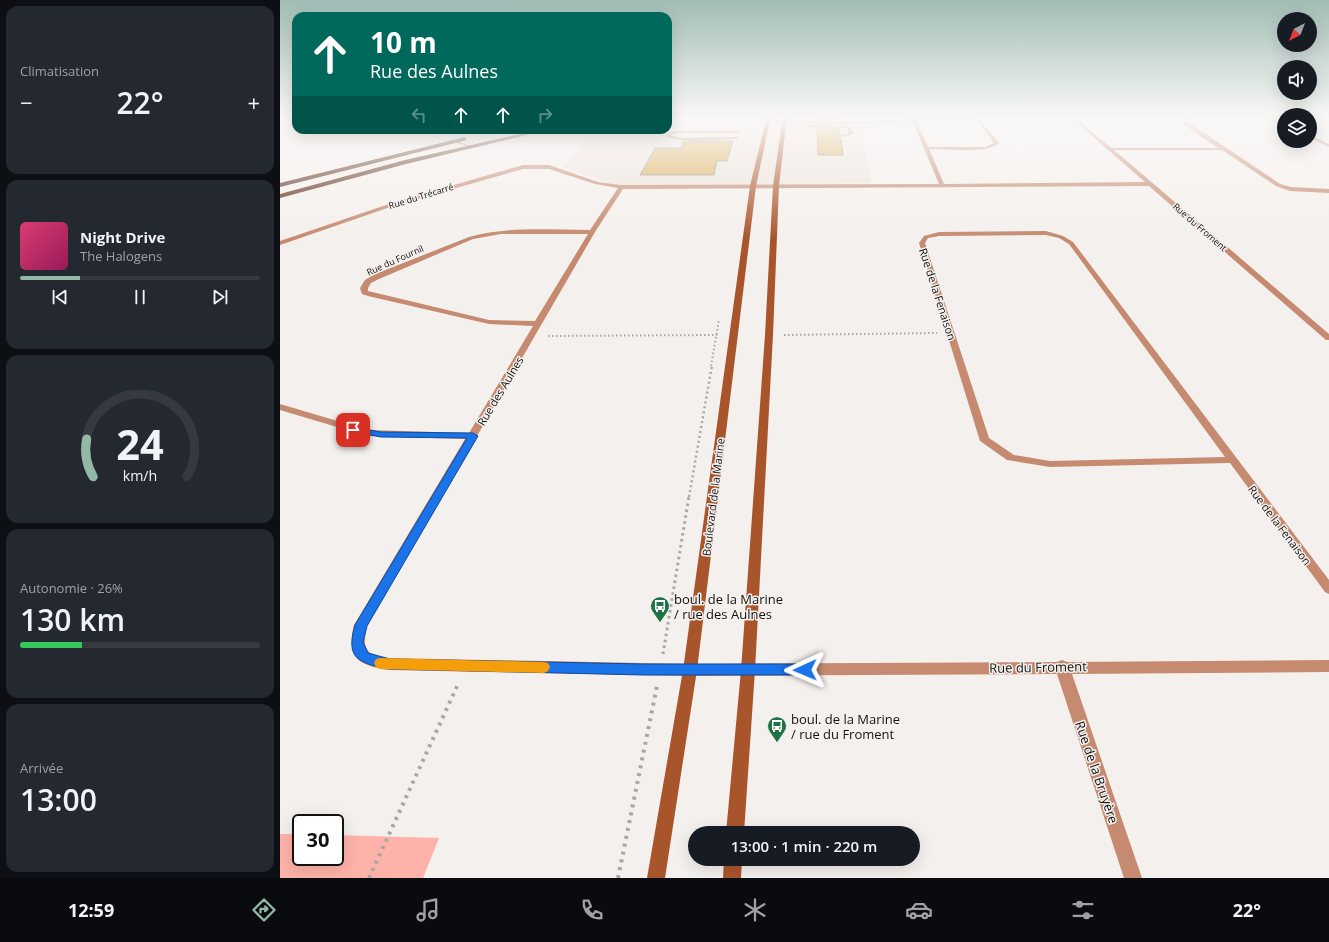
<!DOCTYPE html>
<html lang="fr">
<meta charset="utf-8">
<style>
body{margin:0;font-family:"Open Sans",sans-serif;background:#242831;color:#f1f3f6;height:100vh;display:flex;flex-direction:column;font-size:15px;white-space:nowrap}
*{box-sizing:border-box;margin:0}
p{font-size:13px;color:#9ea1a6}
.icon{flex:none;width:22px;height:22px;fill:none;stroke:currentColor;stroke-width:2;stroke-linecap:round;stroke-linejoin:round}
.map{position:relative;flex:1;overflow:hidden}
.drawer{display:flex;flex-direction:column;gap:6px;padding:6px;background:#0d0f14;width:280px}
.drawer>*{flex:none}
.top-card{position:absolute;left:12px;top:12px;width:380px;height:122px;border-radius:12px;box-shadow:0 4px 16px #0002;background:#00695c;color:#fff;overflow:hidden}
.needle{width:26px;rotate:222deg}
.buttons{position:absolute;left:997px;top:12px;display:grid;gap:8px}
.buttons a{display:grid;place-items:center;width:40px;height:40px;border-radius:50%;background:#171b24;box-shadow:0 4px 16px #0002;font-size:20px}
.speed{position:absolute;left:12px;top:814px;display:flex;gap:8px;font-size:20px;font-weight:700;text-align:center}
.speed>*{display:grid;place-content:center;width:52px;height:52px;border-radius:50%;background:#171b24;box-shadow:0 4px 16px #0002;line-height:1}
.speed .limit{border:2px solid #111;border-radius:6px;background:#fff;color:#111}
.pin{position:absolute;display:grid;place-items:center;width:34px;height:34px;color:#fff;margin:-17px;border-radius:8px;box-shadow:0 2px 6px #0006}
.me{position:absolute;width:44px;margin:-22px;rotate:269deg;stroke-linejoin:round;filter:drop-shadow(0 0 3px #0008)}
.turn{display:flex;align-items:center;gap:14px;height:84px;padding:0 12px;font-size:18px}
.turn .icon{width:52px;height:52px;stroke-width:2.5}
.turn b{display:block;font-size:28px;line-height:34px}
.lanes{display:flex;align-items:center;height:38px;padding:0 12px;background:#0003;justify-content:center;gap:20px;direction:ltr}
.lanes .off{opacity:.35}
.big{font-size:30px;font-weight:600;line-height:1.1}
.drawer .widget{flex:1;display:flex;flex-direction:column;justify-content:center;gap:6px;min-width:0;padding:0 14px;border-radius:12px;background:#242831}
.drawer .dial{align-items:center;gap:0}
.dial svg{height:104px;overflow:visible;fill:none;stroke:#363941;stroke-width:7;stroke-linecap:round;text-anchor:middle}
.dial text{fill:#f1f3f6;stroke:none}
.song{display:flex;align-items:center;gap:12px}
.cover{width:48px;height:48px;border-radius:6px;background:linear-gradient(135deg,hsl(340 70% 55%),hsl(330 70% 35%))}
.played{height:4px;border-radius:2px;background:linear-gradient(90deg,#92b9a6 25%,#363941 25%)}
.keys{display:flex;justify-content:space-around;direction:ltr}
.heat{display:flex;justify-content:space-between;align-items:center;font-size:22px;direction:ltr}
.charge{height:6px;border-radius:3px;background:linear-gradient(90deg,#34c759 26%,#363941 0)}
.trip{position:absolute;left:408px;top:826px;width:232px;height:40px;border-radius:20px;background:#171b24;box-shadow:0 4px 16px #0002;font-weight:600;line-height:40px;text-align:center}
.tab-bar{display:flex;height:64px;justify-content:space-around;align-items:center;background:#090b0e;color:#9ea1a6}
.tab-bar .icon{width:28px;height:28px}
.tab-bar .selected{color:#92b9a6}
.tab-bar b{font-size:18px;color:#f1f3f6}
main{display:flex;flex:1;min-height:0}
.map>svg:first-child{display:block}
.built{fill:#eee4db}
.green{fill:#feb2a9}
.building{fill:#d8a94d;stroke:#8b8985}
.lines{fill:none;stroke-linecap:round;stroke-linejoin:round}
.path-far3{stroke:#a9a6a4;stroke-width:2;stroke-dasharray:1.5 2.5;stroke-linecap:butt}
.path-far2{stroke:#a9a6a4;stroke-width:2.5;stroke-dasharray:2 3;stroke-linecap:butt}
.path-far1{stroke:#a9a6a4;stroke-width:3;stroke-dasharray:2.5 3.5;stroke-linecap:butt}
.path{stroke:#a9a6a4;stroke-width:4;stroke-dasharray:3 5;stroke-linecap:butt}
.lane{fill:#c58a6f;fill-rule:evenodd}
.street{fill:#c58a6f;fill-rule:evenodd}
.secondary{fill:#a9552c;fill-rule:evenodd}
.highway{fill:#592d18;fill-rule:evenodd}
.route{fill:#1a73e8;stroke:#114b97}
.slow{fill:#f59e0b}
.labels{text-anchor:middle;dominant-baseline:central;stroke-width:3;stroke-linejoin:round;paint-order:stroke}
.far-street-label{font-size:9px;fill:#141312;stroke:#f4f0ed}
.street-label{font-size:11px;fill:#141312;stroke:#f4f0ed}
.near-poi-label{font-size:13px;fill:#141312;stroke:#f4f0ed;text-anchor:start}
.near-street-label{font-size:13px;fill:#141312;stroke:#f4f0ed}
</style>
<main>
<section class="drawer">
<div class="widget"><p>Climatisation</p>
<div class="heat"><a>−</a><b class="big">22°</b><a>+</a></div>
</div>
<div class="widget">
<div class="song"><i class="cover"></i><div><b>Night Drive</b><p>The Halogens</p></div></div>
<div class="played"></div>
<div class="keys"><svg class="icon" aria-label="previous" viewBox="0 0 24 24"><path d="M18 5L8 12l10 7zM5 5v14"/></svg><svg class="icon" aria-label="pause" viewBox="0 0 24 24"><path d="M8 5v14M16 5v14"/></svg><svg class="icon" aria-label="next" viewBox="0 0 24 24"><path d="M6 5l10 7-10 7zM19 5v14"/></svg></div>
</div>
<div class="widget dial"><svg viewBox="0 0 100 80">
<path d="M14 69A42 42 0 1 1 86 69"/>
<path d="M14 69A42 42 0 0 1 9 40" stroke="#92b9a6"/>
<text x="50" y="56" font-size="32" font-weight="700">24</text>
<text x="50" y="72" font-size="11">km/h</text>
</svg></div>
<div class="widget"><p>Autonomie · 26%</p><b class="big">130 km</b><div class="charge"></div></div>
<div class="widget"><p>Arrivée</p><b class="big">13:00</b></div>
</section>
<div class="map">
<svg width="1049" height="878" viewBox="0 0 1049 878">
<rect width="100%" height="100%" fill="#f4f0ed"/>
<path class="built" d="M 388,116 L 600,116 L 602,122 L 582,125 L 591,183 L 346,186 L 325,182 L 284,167 L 314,130 L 388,130 Z"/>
<path class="green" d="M 0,834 L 21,834 L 21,857 L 55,857 L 55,835 L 159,838 L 143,878 L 0,878 Z"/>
<path class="building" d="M 537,116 L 556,116 L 557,120 L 537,120 Z
M 537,129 L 559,129 L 560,134 L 556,137 L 557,139 L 561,139 L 563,155 L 538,155 Z
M 453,141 L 447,161 L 437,161 L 434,175 L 360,175 L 375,148 L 401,148 L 403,142 Z"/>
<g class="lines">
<path class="path-far3" d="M 504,335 L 657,333
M 268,336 L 437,335
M 431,366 L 439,320"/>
<path class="path-far2" d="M 409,497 L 432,365"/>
<path class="path-far1" d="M 383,654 L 409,496"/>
<path class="path" d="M 89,878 L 179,682
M 338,878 L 377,686"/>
<path class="lane" d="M 523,125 L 569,126 L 571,127 L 573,134 L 558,138 L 557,136 L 569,133 L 567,128 L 524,127 Z
M 396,131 L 458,131 L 460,132 L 458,133 L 396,133 L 390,135 L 399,138 L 458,137 L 457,139 C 443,139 394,145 385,135 Z
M 174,140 L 191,146 L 189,147 L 174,142 Z"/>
<path class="street" d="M 789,116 L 793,116 L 831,148 L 938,148 L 901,123 L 901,119 L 903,118 C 934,114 974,112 1004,122 L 1004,124 C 972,115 938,116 905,120 L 1000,184 L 1011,187 L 1049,189 L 1049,193 L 1010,191 L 996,186 L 942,150 L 834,150 L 1049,334 L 1049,340 L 1046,340 L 869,186 L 343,189 L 315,232 L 87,626 C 82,649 85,655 109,658 L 410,664 L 777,662 L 782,660 L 787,662 L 1049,660 L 1049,672 L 792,674 L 862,878 L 844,878 L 777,674 L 410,676 L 109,670 C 79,666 66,657 74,625 L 185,439 L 87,436 L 0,410 L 0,404 L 88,430 L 189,433 L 253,326 L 209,324 L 88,296 L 82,294 L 80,288 L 85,280 L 93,275 L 189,237 C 228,226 270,230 310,230 L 338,188 L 315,184 L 269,169 L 243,169 L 116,205 L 0,245 L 0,241 L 112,203 L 243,165 L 269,165 L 318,182 L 341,185 L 659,184 L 633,122 L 562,124 L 486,123 L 488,121 L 562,122 L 632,119 L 634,118 L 636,119 L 685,118 L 700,120 L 719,143 C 710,154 665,149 649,149 L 664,184 L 865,182 ZM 685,120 L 699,122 L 714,143 L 706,147 L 648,147 L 637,122 ZM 221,234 L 308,234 L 255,321 L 209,320 L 88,291 L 88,288 L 91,283 L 99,279 L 193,239 Z
M 1030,135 L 1049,144 L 1049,147 L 1030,138 Z
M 766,231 L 783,236 L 793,242 L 1049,580 L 1049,594 L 1045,592 L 950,463 L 770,467 L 727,460 L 700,441 L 639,243 L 644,236 L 659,232 ZM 766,235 L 779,238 L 789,244 L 945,457 L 770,461 L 734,455 L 709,438 L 645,243 L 648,238 L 659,236 Z"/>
<path class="secondary" d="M 487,116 L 491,116 L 476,186 L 417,670 L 385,878 L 367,878 L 403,670 L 470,186 Z
M 503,116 L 507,116 L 499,186 L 493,335 L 475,670 L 464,833 L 446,833 L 461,670 L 485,335 L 493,186 Z
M 444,859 L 462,859 L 461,878 L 443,878 Z"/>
<path class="highway" d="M 258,130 L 268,130 L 126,164 L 0,198 L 0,194 L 125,160 Z
M 185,137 L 187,140 L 0,187 L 0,183 Z"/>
</g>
<linearGradient id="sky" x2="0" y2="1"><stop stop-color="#a1bcb4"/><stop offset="0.49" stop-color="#faf8f7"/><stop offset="1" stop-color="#faf8f7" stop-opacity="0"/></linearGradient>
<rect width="1049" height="239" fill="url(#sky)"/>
<path class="route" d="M 73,427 L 101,432 L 193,433 L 198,436 L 87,626 L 83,642 L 88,653 L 110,659 L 363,664 L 525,664 L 529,666 L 531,670 L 529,673 L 525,675 L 363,675 L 110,669 C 79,663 65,660 75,625 L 187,438 L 101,437 L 70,431 L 70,428 Z"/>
<path class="slow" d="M 100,658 L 264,662 L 268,663 L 270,667 L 268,671 L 264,673 L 100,669 L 96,667 L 94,663 L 96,659 Z"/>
<defs>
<g id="bus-pin" transform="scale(1)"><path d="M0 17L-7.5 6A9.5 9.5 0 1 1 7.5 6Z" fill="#1f7345" stroke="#f4f0ed"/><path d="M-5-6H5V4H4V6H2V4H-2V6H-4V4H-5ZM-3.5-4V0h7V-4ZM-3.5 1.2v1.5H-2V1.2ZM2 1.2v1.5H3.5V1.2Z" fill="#fff"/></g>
</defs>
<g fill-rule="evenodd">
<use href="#bus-pin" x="380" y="606"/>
<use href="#bus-pin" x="497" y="726"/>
</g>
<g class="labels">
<g class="far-street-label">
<text transform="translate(141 196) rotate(-17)">Rue du Trécarré</text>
<text transform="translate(920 227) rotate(41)">Rue du Froment</text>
<text transform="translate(115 260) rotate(-24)">Rue du Fournil</text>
</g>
<g class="street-label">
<text transform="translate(658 294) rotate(72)">Rue de la Fenaison</text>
<text transform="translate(220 391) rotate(-59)">Rue des Aulnes</text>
<text transform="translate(433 497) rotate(-83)">Boulevard de la Marine</text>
<text transform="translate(1000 525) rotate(53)">Rue de la Fenaison</text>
</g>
<g class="near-poi-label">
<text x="394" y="599">boul. de la Marine<tspan x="394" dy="15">/ rue des Aulnes</tspan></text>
<text x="511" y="719">boul. de la Marine<tspan x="511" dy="15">/ rue du Froment</tspan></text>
</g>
<g class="near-street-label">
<text transform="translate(758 667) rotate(-1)">Rue du Froment</text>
<text transform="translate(817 772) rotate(71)">Rue de la Bruyère</text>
</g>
</g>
</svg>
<div class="buttons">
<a><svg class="needle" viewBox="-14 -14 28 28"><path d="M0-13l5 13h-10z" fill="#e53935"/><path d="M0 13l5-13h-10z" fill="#9ea1a6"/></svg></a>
<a><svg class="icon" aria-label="sound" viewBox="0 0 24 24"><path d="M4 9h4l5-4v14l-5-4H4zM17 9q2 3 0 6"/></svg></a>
<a><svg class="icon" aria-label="layers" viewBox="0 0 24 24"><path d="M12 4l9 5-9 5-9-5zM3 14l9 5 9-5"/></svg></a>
</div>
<div class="speed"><div class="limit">30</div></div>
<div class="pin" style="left:73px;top:430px;background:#d93025"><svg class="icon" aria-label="arrive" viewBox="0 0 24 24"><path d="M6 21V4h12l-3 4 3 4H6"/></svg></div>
<svg class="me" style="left:525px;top:670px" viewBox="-20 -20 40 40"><path d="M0-17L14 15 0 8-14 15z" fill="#1a73e8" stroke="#fff" stroke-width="4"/></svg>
<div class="trip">13:00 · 1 min · 220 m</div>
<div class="top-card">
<div class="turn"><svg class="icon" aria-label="ahead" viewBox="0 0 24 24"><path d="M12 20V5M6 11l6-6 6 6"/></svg><div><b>10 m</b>Rue des Aulnes</div></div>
<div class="lanes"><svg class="icon off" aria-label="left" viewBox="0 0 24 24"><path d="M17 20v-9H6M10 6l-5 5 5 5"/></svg><svg class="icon" aria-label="ahead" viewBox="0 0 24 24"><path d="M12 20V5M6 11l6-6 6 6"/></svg><svg class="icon" aria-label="ahead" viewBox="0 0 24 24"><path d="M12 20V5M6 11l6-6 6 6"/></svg><svg class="icon off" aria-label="right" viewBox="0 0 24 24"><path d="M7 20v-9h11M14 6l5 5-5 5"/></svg></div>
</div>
</div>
</main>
<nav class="tab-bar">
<b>12:59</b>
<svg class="icon selected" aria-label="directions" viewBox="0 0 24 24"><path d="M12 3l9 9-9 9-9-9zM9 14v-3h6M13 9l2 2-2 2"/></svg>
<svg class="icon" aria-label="music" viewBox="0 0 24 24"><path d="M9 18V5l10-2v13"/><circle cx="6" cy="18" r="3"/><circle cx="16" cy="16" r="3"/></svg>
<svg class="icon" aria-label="phone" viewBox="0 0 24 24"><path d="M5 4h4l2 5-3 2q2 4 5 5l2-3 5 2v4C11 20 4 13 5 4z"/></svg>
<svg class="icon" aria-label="climate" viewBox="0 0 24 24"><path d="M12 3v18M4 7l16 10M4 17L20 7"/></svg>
<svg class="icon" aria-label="car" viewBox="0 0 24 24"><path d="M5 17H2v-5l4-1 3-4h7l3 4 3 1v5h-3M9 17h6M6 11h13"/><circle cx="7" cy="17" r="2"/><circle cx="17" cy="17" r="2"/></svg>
<svg class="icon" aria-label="filters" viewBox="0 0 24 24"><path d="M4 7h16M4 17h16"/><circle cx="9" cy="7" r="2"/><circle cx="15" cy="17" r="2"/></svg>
<b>22°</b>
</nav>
